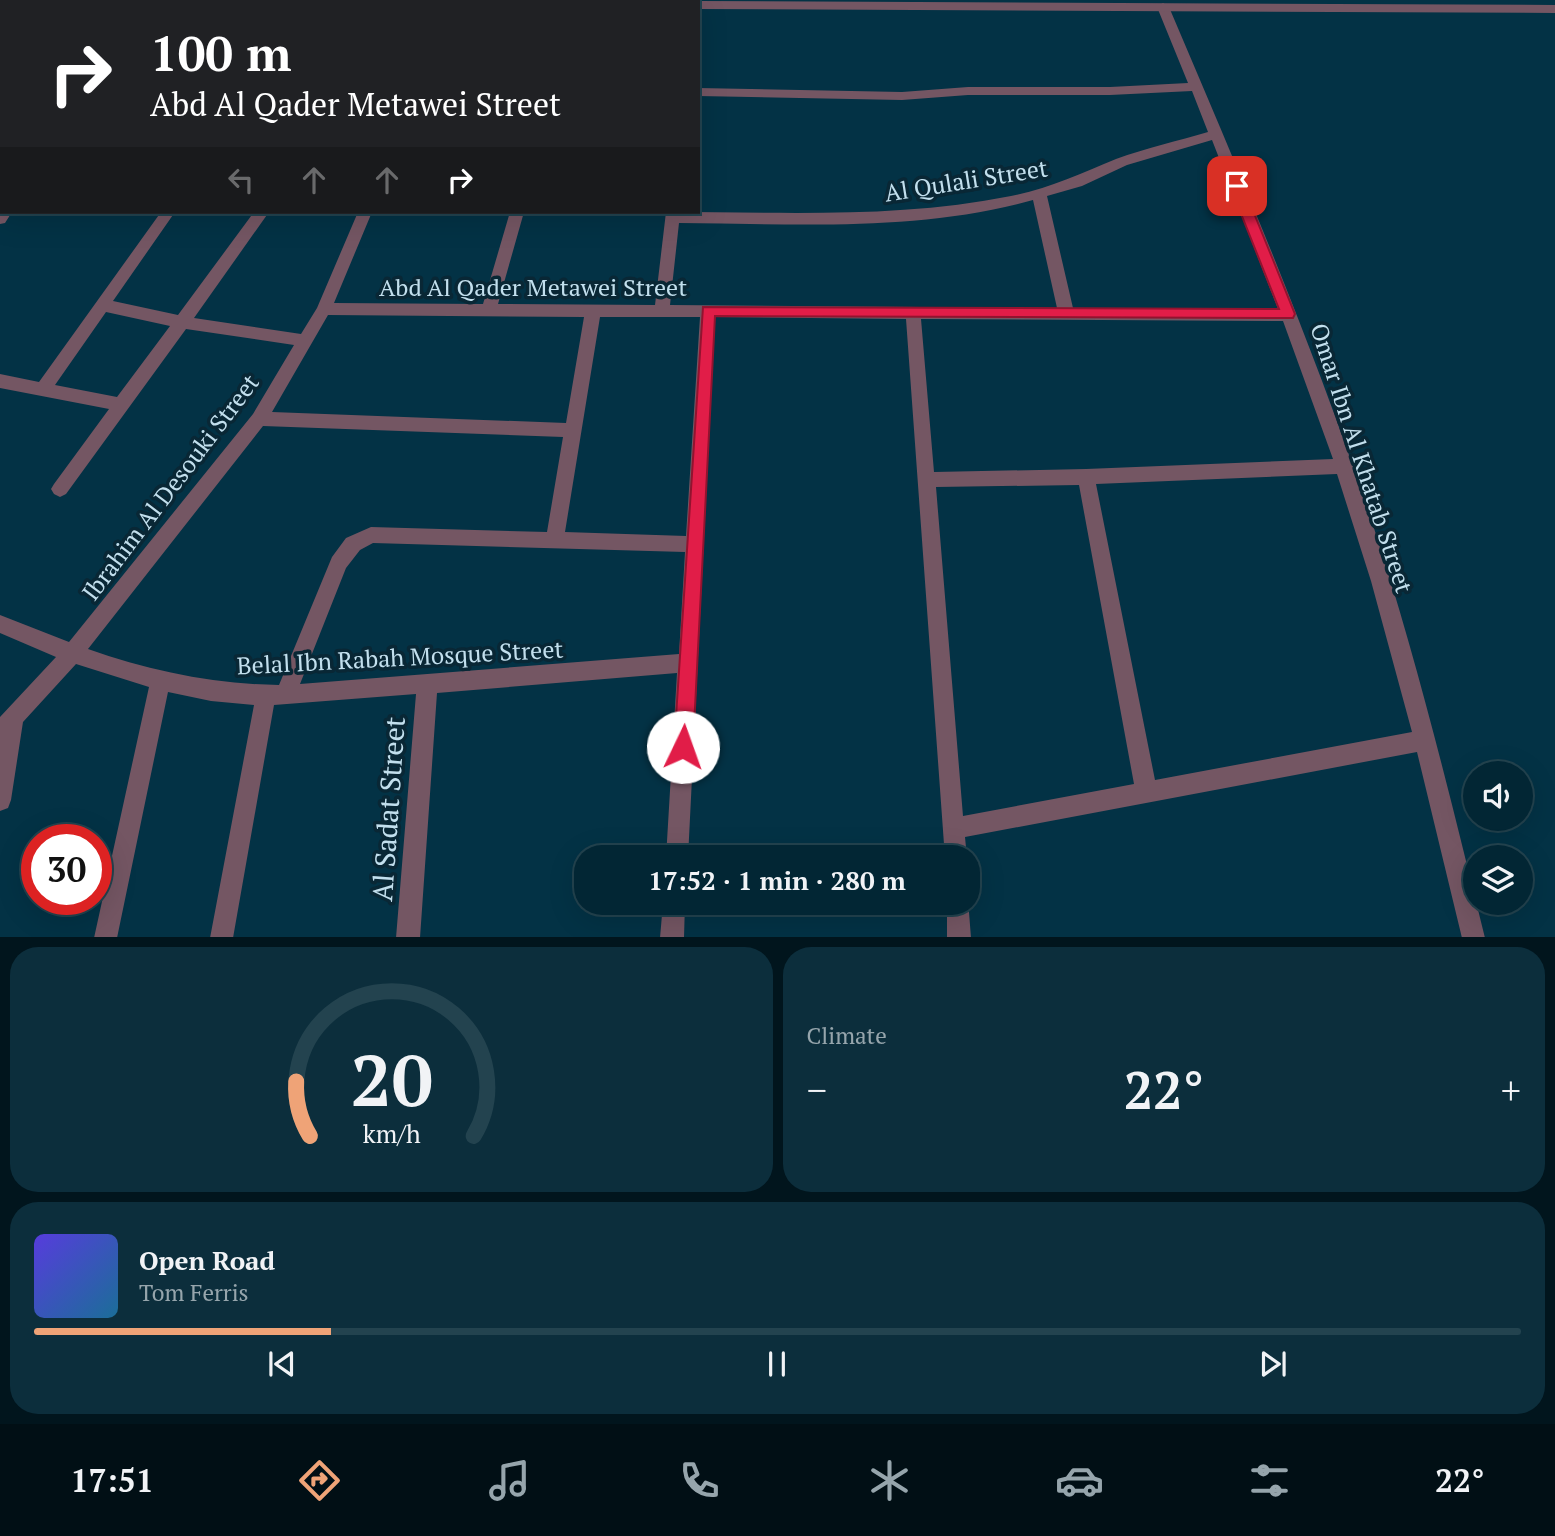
<!DOCTYPE html>
<meta charset="utf-8">
<style>
body{margin:0;font-family:"PT Serif",serif;background:#0c2e3c;color:#f1f3f6;height:100vh;display:flex;flex-direction:column;font-size:26px;white-space:nowrap}
*{box-sizing:border-box;margin:0}
p{font-size:23px;color:#96a5ac}
.icon{flex:none;width:38px;height:38px;fill:none;stroke:currentColor;stroke-width:2;stroke-linecap:round;stroke-linejoin:round}
.map{position:relative;height:937px;overflow:hidden}
.panel{display:flex;flex-direction:column;gap:10px;padding:10px;background:#01151d;flex:1}
.panel>*{flex:none}
.banner{position:absolute;left:0px;top:0px;width:700px;height:214px;box-shadow:0 7px 28px #0002,0 0 0 2px #23434f;background:#202124;color:#fff;overflow:hidden}
.buttons{position:absolute;left:1463px;top:761px;display:grid;gap:14px}
.buttons a{display:grid;place-items:center;width:70px;height:70px;border-radius:50%;background:#022634;box-shadow:0 7px 28px #0002,0 0 0 2px #23434f;font-size:35px}
.speed{position:absolute;left:21px;top:824px;display:flex;gap:14px;font-size:35px;font-weight:700;text-align:center}
.speed>*{display:grid;place-content:center;width:91px;height:91px;border-radius:50%;background:#022634;box-shadow:0 7px 28px #0002,0 0 0 2px #23434f;line-height:1}
.speed .limit{border:10px solid #d22;background:#fff;color:#111}
.pin{position:absolute;display:grid;place-items:center;width:60px;height:60px;color:#fff;margin:-30px;border-radius:14px;box-shadow:0 4px 10px #0006}
.me{position:absolute;width:77px;margin:-38px;rotate:3deg;stroke-linejoin:round;filter:drop-shadow(0 0 5px #0008)}
.turn{display:flex;align-items:center;gap:24px;height:147px;padding:0 35px;font-size:32px}
.turn .icon{width:91px;height:91px;stroke-width:2.5}
.turn b{display:block;font-size:49px;line-height:60px}
.lanes{display:flex;align-items:center;height:66px;padding:0 35px;background:#0003;justify-content:center;gap:35px;direction:ltr}
.lanes .off{opacity:.35}
.big{font-size:52px;font-weight:700;line-height:1.1}
.panel .tile{flex:1;display:flex;flex-direction:column;justify-content:center;gap:10px;min-width:0;padding:0 24px;border-radius:28px;background:#0c2e3c}
.panel .dial{align-items:center;gap:0}
.dial svg{height:182px;overflow:visible;fill:none;stroke:#23434f;stroke-width:7;stroke-linecap:round;text-anchor:middle}
.dial text{fill:#f1f3f6;stroke:none}
.song{display:flex;align-items:center;gap:21px}
.cover{width:84px;height:84px;border-radius:10px;background:linear-gradient(135deg,hsl(250 70% 55%),hsl(200 70% 35%))}
.played{height:7px;border-radius:4px;background:linear-gradient(90deg,#efa377 20%,#23434f 20%)}
.keys{display:flex;justify-content:space-around;direction:ltr}
.heat{display:flex;justify-content:space-between;align-items:center;font-size:38px;direction:ltr}
.panel .tiles{flex:1;display:grid;gap:10px;grid-template-columns:1fr 1fr}
.tile:last-child{grid-column:span 2}
.trip{position:absolute;left:574px;top:845px;width:406px;height:70px;border-radius:28px;background:#022634;box-shadow:0 7px 28px #0002,0 0 0 2px #23434f;font-weight:700;line-height:70px;text-align:center}
.dock{display:flex;height:112px;justify-content:space-around;align-items:center;background:#010f15;color:#96a5ac}
.dock .icon{width:49px;height:49px}
.dock .selected{color:#efa377}
.dock b{font-size:32px;color:#f1f3f6}
.map>svg:first-child{display:block}
.lines{fill:none;stroke-linecap:round;stroke-linejoin:round}
.minor{fill:#745663;fill-rule:evenodd}
.tertiary{fill:#745663;fill-rule:evenodd}
.route{fill:#e11d48;stroke:#92132f;stroke-width:2}
.labels{text-anchor:middle;dominant-baseline:central;stroke-width:7;stroke-linejoin:round;paint-order:stroke}
.street-label{font-size:24px;fill:#c2dfed;stroke:#092735}
.near-street-label{font-size:28px;fill:#c2dfed;stroke:#092735}
</style>
<div class="map">
<svg width="1555" height="938" viewBox="0 0 1555 938">
<rect width="100%" height="100%" fill="#033245"/>
<g class="lines">
<path class="minor" d="M 516,0 L 528,0 L 515,2 Z
M 1163,3 L 1169,7 C 1241,176 1314,347 1372,522 C 1417,659 1451,800 1485,938 L 1462,938 L 1417,752 L 965,837 L 967,858 L 945,858 L 906,319 L 715,317 L 688,858 L 666,858 L 677,673 L 437,693 L 420,938 L 396,938 L 416,694 L 274,705 L 233,938 L 210,938 L 254,705 L 211,701 L 168,692 L 117,938 L 94,938 L 149,687 L 76,664 L 23,722 L 11,800 L 8,808 L 0,811 L 0,717 L 56,657 L 0,633 L 0,615 L 69,642 L 253,414 L 294,345 L 186,329 L 66,494 L 60,497 L 54,494 L 51,489 L 54,484 L 109,409 L 0,388 L 0,374 L 39,382 L 161,212 L 175,212 L 113,301 L 178,315 L 254,212 L 269,212 L 194,318 L 301,334 L 317,308 L 358,212 L 372,212 L 334,303 L 483,304 L 510,212 L 524,212 L 498,304 L 655,305 L 666,212 C 780,212 897,219 1011,196 C 1050,188 1080,174 1116,159 C 1146,148 1178,141 1208,132 L 1192,91 L 1110,95 L 968,95 L 902,100 L 698,96 L 698,88 L 902,92 L 968,87 L 1110,87 L 1188,83 L 1157,7 ZM 1212,140 L 1278,309 L 1073,308 L 1047,196 L 1082,186 L 1127,165 ZM 1033,200 L 1057,308 L 670,305 L 679,223 C 797,224 919,232 1033,200 ZM 106,312 L 170,326 L 117,397 L 55,385 ZM 328,315 L 584,317 L 566,423 L 272,412 ZM 600,317 L 700,317 L 686,536 L 565,532 ZM 921,319 L 1283,321 L 1333,459 L 1086,469 L 934,472 ZM 263,426 L 563,437 L 547,532 L 371,527 L 346,538 L 332,557 L 279,685 C 213,684 150,671 88,649 ZM 1337,474 L 1371,581 L 1412,732 L 1155,780 L 1096,484 ZM 1079,485 L 1134,784 L 963,816 L 936,487 ZM 373,543 L 685,552 L 679,654 L 300,684 L 346,568 L 360,550 Z
M 0,83 L 2,83 L 2,91 L 0,91 Z
M 2,156 L 2,168 L 0,169 L 0,157 Z
M 0,208 L 2,212 L 12,212 L 5,223 L 0,224 Z
M 968,899 L 971,938 L 947,938 L 947,903 L 968,903 Z
M 663,903 L 685,903 L 684,938 L 660,938 Z"/>
<path class="tertiary" d="M 10,0 L 34,0 L 35,2 L 11,2 Z
M 68,0 L 196,0 L 197,2 L 67,2 Z
M 698,1 L 1555,5 L 1555,13 L 698,9 Z
M 0,2 L 2,2 L 2,10 L 0,10 Z"/>
</g>
<path class="route" d="M 1237,181 L 1243,186 L 1295,314 L 1293,318 L 715,316 L 693,747 L 690,753 L 683,756 L 677,753 L 674,747 L 703,307 L 1279,309 L 1230,186 Z"/>
<g class="labels">
<g class="street-label">
<text transform="translate(966 180) rotate(-9)">Al Qulali Street</text>
<text x="533" y="287">Abd Al Qader Metawei Street</text>
<text transform="translate(1362 458) rotate(72)">Omar Ibn Al Khatab Street</text>
<text transform="translate(170 487) rotate(-53)">Ibrahim Al Desouki Street</text>
<text transform="translate(400 657) rotate(-3)">Belal Ibn Rabah Mosque Street</text>
</g>
<g class="near-street-label">
<text transform="translate(388 809) rotate(-86)">Al Sadat Street</text>
</g>
</g>
</svg>
<div class="buttons">
<a><svg class="icon" aria-label="sound" viewBox="0 0 24 24"><path d="M4 9h4l5-4v14l-5-4H4zM17 9q2 3 0 6"/></svg></a>
<a><svg class="icon" aria-label="layers" viewBox="0 0 24 24"><path d="M12 4l9 5-9 5-9-5zM3 14l9 5 9-5"/></svg></a>
</div>
<div class="speed"><div class="limit">30</div></div>
<div class="pin" style="left:1237px;top:186px;background:#d93025"><svg class="icon" aria-label="arrive" viewBox="0 0 24 24"><path d="M6 21V4h12l-3 4 3 4H6"/></svg></div>
<svg class="me" style="left:683px;top:747px" viewBox="-20 -20 40 40"><circle r="19" fill="#fff"/><path d="M0-13L10 11 0 6-10 11z" fill="#e11d48"/></svg>
<div class="trip">17:52 · 1 min · 280 m</div>
<div class="banner">
<div class="turn"><svg class="icon" aria-label="right" viewBox="0 0 24 24"><path d="M7 20v-9h11M14 6l5 5-5 5"/></svg><div><b>100 m</b>Abd Al Qader Metawei Street</div></div>
<div class="lanes"><svg class="icon off" aria-label="left" viewBox="0 0 24 24"><path d="M17 20v-9H6M10 6l-5 5 5 5"/></svg><svg class="icon off" aria-label="ahead" viewBox="0 0 24 24"><path d="M12 20V5M6 11l6-6 6 6"/></svg><svg class="icon off" aria-label="ahead" viewBox="0 0 24 24"><path d="M12 20V5M6 11l6-6 6 6"/></svg><svg class="icon" aria-label="right" viewBox="0 0 24 24"><path d="M7 20v-9h11M14 6l5 5-5 5"/></svg></div>
</div>
</div>
<section class="panel">
<div class="tiles">
<div class="tile dial"><svg viewBox="0 0 100 80">
<path d="M14 69A42 42 0 1 1 86 69"/>
<path d="M14 69A42 42 0 0 1 8 45" stroke="#efa377"/>
<text x="50" y="56" font-size="32" font-weight="700">20</text>
<text x="50" y="72" font-size="11">km/h</text>
</svg></div>
<div class="tile"><p>Climate</p>
<div class="heat"><a>−</a><b class="big">22°</b><a>+</a></div>
</div>
<div class="tile">
<div class="song"><i class="cover"></i><div><b>Open Road</b><p>Tom Ferris</p></div></div>
<div class="played"></div>
<div class="keys"><svg class="icon" aria-label="previous" viewBox="0 0 24 24"><path d="M18 5L8 12l10 7zM5 5v14"/></svg><svg class="icon" aria-label="pause" viewBox="0 0 24 24"><path d="M8 5v14M16 5v14"/></svg><svg class="icon" aria-label="next" viewBox="0 0 24 24"><path d="M6 5l10 7-10 7zM19 5v14"/></svg></div>
</div>
</div>
</section>
<nav class="dock">
<b>17:51</b>
<svg class="icon selected" aria-label="directions" viewBox="0 0 24 24"><path d="M12 3l9 9-9 9-9-9zM9 14v-3h6M13 9l2 2-2 2"/></svg>
<svg class="icon" aria-label="music" viewBox="0 0 24 24"><path d="M9 18V5l10-2v13"/><circle cx="6" cy="18" r="3"/><circle cx="16" cy="16" r="3"/></svg>
<svg class="icon" aria-label="phone" viewBox="0 0 24 24"><path d="M5 4h4l2 5-3 2q2 4 5 5l2-3 5 2v4C11 20 4 13 5 4z"/></svg>
<svg class="icon" aria-label="climate" viewBox="0 0 24 24"><path d="M12 3v18M4 7l16 10M4 17L20 7"/></svg>
<svg class="icon" aria-label="car" viewBox="0 0 24 24"><path d="M5 17H2v-5l4-1 3-4h7l3 4 3 1v5h-3M9 17h6M6 11h13"/><circle cx="7" cy="17" r="2"/><circle cx="17" cy="17" r="2"/></svg>
<svg class="icon" aria-label="filters" viewBox="0 0 24 24"><path d="M4 7h16M4 17h16"/><circle cx="9" cy="7" r="2"/><circle cx="15" cy="17" r="2"/></svg>
<b>22°</b>
</nav>
